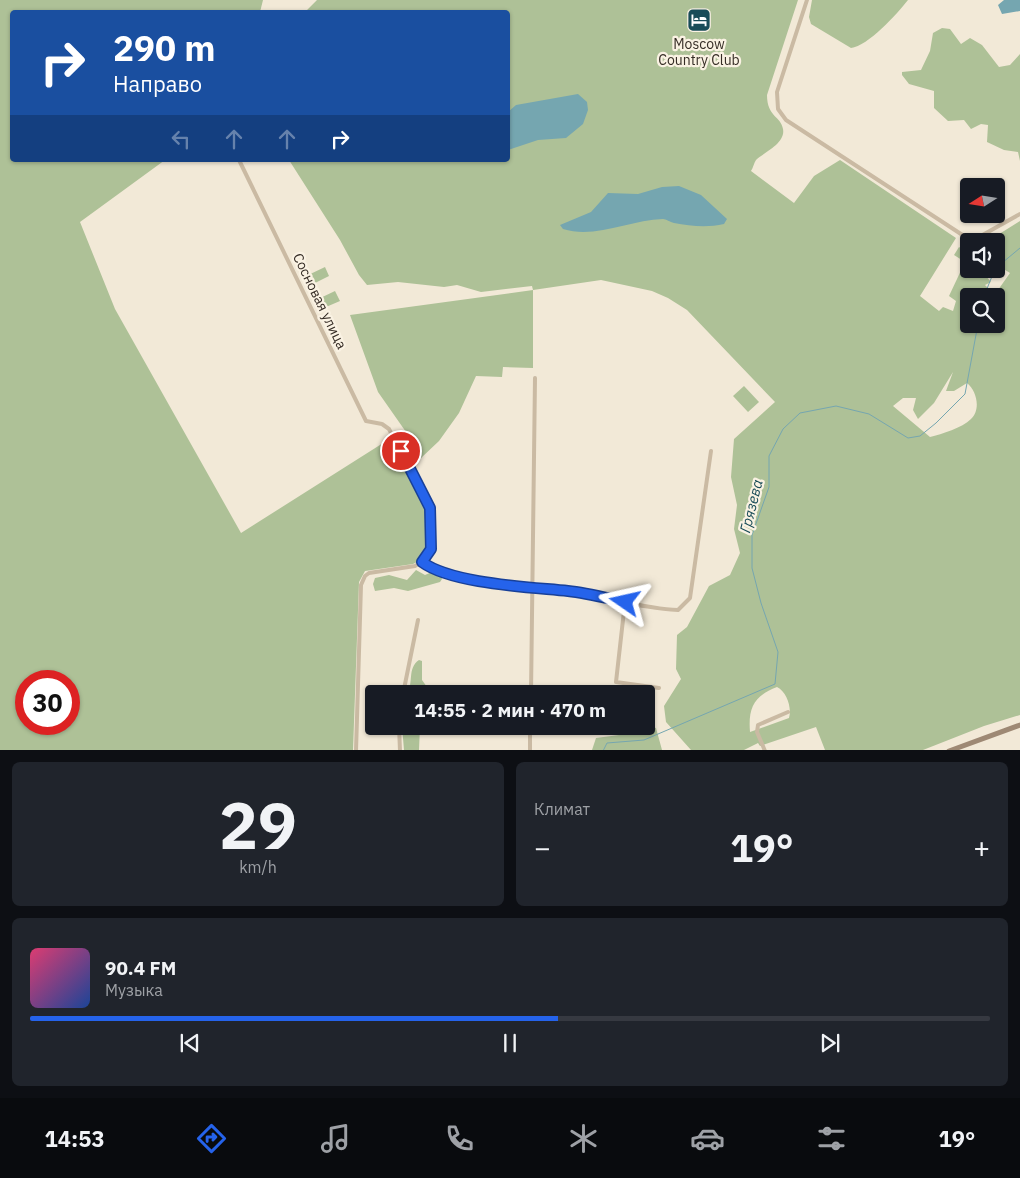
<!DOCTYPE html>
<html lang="ru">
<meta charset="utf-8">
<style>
body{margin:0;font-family:"IBM Plex Sans",sans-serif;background:#20242c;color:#f1f3f6;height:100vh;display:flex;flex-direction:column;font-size:19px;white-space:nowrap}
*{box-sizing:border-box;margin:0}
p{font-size:16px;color:#9ea1a6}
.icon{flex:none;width:28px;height:28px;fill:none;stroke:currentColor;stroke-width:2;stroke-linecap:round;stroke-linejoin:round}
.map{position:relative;height:750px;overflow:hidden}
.panel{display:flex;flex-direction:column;gap:12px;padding:12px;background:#0d0f14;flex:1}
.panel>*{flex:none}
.top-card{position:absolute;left:10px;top:10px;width:500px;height:152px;border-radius:5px;box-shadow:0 1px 4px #0004;background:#1a4fa0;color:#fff;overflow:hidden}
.needle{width:32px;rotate:258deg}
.controls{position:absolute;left:960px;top:178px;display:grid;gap:10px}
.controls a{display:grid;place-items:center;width:45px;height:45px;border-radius:5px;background:#171b24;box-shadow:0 1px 4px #0004;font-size:25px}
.speed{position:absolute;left:15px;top:670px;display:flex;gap:10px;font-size:25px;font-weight:700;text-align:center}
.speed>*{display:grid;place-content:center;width:65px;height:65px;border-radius:50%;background:#171b24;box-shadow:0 1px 4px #0004;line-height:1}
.speed .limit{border:8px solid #d22;background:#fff;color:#111}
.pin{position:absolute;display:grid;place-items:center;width:42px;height:42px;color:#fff;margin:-21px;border:2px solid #fff;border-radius:50%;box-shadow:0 1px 5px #0007}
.me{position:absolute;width:55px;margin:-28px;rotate:281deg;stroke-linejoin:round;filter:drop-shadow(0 0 4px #0008)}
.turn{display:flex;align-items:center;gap:18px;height:105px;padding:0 20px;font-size:22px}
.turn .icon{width:65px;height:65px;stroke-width:2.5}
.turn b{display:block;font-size:35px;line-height:42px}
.lanes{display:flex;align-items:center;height:48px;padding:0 20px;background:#0003;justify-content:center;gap:25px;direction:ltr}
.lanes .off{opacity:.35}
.big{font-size:38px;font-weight:700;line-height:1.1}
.panel .widget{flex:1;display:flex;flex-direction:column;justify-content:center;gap:8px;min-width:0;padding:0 18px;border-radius:8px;background:#20242c}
.panel .dial{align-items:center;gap:0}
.dial b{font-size:65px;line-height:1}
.song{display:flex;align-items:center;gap:15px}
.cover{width:60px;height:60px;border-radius:8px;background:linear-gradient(135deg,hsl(340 70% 55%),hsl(220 70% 35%))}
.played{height:5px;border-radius:2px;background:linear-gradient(90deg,#2563eb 55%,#363941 55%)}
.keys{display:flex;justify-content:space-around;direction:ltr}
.heat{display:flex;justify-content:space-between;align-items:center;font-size:28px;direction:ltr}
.panel .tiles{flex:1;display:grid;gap:12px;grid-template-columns:1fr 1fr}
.widget:last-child{grid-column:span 2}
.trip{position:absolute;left:365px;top:685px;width:290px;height:50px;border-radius:5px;background:#171b24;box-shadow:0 1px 4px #0004;font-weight:700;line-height:50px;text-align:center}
.dock{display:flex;height:80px;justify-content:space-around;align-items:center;background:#090b0e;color:#9ea1a6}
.dock .icon{width:35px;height:35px}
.dock .on{color:#2563eb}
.dock b{font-size:22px;color:#f1f3f6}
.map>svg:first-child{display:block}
.green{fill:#aec197;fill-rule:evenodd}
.water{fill:#75a6b0}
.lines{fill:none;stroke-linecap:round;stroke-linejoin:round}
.stream{stroke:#75a6b0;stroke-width:1}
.street{stroke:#cabaa3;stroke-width:4}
.secondary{stroke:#9e8974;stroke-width:5}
.route-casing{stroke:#184099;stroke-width:12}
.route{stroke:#2563eb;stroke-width:9}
.labels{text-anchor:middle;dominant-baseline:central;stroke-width:4.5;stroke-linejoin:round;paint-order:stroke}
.poi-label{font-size:14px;fill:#352c25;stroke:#faf2e3}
.street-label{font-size:14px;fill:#352c25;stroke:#faf2e3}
.water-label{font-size:15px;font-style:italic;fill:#194c58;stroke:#faf2e3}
</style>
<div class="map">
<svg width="1020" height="751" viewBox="0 0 1020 751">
<rect width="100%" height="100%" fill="#f2e9d7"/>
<path class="green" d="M 0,0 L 263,0 L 260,12 L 12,12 L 12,160 L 165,160 L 80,222 L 115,309 L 241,533 L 391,438 L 427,509 L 428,550 L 421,560 L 413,564 L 365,571 L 359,582 L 353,750 L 0,750 ZM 26,681 L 69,681 L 69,724 L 26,724 Z
M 317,0 L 798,0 L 767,95 C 767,117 781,116 783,129 C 786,144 761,154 756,160 C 754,163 753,168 751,171 L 794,203 L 814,176 L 840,160 L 956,238 L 920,296 L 939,311 L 943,307 L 953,311 L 956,301 L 949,296 L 965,262 L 954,255 L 959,247 L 969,253 L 969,269 L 980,269 L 991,282 L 985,285 L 991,291 L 995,288 L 998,290 L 1010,273 L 1002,268 L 994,275 L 987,269 L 996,269 L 996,241 L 988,241 L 1020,221 L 1020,715 L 984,726 L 923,750 L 825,750 L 816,727 L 760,746 L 758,743 L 744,750 L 691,750 L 666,722 L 664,706 L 681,679 L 676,669 L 677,635 L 687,627 L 709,586 L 730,575 L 740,553 L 734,529 L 737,505 L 731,477 L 734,439 L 775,402 L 687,310 L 668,298 L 652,291 L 601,280 L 533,290 L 533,368 L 503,367 L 502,377 L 476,376 L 459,413 L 439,441 L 421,458 L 416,456 L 413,442 L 378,392 L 350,315 L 533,290 L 532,286 L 481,292 L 457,285 L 444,287 L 398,282 L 367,285 L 359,275 L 340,240 L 289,160 L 508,160 L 508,12 L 305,12 ZM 969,296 L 996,296 L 996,324 L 969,324 ZM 953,372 L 946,391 L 954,391 L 967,383 C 977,391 981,410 971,419 C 962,428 942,434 930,437 L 893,406 L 903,398 L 916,398 L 913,410 L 918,419 L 934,403 ZM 777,687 C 787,692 792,708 789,718 L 750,732 C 748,708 754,696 777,687 Z
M 812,0 L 908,0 C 897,14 868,46 851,48 L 811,24 L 809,17 Z
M 942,28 L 950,29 L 961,44 L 970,38 L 982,45 L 999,67 L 1010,65 L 1020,54 L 1020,161 L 1018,152 L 1004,150 L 987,142 L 988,125 L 981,124 L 971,129 L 964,120 L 948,121 L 934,108 L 934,91 L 909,84 L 902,75 L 902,72 L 921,70 L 930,51 L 933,33 Z
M 325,267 L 329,276 L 309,286 L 304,277 Z
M 335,291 L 340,301 L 319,310 L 314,301 Z
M 744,386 L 759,402 L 748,412 L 733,396 Z
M 416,570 L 425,575 L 432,572 L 441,576 L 442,579 L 440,582 L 408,591 L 394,588 L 375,591 L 373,584 L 375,578 L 389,575 L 407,580 Z
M 419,660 L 422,661 L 422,680 L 432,694 L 407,694 C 414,683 407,668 419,660 Z
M 402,726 L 420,726 L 419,750 L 404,750 Z
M 624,726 L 635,726 L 639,730 L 649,726 L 656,728 L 662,750 L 592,750 L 596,738 L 619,735 L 620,728 Z"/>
<path class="water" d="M 1004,0 L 1020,0 L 1020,11 L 1002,14 L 998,5 Z
M 578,94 L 587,102 L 588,110 L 583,124 L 566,138 L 538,140 L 508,150 L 508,112 L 516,105 Z
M 679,186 L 701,195 L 727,219 L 724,224 C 707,228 690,226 674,223 C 670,222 666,219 663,219 C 630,220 595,239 563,229 L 560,225 L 591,212 L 608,193 L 638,194 L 662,187 Z"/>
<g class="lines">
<path class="stream" d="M 996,268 L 1020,248
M 984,296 L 995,269
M 603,751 L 607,743 L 644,740 L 775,684 L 778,652 L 761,603 L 752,568 L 752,535 L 769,487 L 769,456 L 783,429 L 800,413 L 836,406 L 869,414 L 908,438 L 920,436 L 936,423 L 965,394 L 978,324"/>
<path class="street" d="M 807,0 L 777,92 L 778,109 L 786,120 L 964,236 L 979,237 L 1020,214
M 239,160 L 366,421 L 382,424 L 389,429 L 430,508 L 431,549 L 422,562 L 415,566 L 369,573 L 365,576 L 361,585 L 356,751
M 422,562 C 452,584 531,587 568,591 C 606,595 641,609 678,610 L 690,598 L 711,451
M 625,602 L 616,682 L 659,688
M 403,694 L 418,620
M 531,694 L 535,378
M 399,726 L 400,751
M 530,751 L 530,726
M 765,751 L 757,732 L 758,725 L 788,712"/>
<path class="secondary" d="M 949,751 L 1020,725"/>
</g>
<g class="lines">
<g class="route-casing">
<path id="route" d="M 401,451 L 430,508 L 431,549 L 422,562 C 452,584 530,587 568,591 C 587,593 606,598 625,602"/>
</g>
<use href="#route" class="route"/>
</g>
<defs>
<g id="hotel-square" transform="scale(1.25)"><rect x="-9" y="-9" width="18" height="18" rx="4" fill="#194c58" stroke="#faf2e3"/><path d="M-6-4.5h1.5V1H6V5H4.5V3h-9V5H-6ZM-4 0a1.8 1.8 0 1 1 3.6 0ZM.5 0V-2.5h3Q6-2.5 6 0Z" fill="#fff"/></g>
</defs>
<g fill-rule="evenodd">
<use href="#hotel-square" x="699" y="20"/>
</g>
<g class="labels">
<g class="poi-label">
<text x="699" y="44">Moscow<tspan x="699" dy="16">Country Club</tspan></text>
</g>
<g class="street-label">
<text transform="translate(320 301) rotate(64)">Сосновая улица</text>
</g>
<g class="water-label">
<text transform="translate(751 506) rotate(-76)">Грязева</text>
</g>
</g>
</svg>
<div class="controls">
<a><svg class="needle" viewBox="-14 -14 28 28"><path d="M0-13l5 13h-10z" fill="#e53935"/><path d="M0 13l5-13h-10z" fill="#9ea1a6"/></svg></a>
<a><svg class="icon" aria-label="sound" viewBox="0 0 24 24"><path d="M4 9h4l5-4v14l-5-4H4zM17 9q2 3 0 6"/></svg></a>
<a><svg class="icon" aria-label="search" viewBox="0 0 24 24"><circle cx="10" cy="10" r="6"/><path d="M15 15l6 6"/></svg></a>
</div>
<div class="speed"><div class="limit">30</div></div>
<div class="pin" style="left:401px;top:451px;background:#d93025"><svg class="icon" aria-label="arrive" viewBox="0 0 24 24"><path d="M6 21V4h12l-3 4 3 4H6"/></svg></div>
<svg class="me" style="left:625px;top:602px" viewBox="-20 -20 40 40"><path d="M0-17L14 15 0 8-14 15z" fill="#2563eb" stroke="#fff" stroke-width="4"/></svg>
<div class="trip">14:55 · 2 мин · 470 m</div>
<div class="top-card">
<div class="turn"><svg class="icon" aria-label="right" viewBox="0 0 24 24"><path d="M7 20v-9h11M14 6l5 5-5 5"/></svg><div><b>290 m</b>Направо</div></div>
<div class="lanes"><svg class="icon off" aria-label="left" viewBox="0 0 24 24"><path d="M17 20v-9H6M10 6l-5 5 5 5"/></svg><svg class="icon off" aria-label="ahead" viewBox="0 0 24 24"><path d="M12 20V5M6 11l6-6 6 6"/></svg><svg class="icon off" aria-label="ahead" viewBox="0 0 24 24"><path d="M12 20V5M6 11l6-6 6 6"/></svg><svg class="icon" aria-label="right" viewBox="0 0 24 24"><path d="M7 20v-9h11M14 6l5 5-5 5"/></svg></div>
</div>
</div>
<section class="panel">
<div class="tiles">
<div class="widget dial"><b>29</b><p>km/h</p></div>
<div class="widget"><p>Климат</p>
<div class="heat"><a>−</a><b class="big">19°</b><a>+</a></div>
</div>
<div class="widget">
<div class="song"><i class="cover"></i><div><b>90.4 FM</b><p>Музыка</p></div></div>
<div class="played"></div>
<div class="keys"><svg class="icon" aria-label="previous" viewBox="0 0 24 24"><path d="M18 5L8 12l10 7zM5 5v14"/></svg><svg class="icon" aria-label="pause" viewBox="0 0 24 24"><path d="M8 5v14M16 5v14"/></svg><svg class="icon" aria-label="next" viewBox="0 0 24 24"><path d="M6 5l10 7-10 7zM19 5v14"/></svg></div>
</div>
</div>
</section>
<nav class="dock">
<b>14:53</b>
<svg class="icon on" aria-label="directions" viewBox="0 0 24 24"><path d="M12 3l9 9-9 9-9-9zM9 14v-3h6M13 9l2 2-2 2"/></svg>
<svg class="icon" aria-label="music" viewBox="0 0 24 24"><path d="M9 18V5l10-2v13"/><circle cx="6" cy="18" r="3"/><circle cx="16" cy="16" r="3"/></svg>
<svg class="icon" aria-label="phone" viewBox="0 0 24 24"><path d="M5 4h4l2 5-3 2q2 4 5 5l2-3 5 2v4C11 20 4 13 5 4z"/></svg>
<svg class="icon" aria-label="climate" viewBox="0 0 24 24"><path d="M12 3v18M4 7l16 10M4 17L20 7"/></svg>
<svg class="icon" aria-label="car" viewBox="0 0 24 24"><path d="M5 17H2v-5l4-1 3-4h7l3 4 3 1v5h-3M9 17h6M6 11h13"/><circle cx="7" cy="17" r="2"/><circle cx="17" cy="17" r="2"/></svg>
<svg class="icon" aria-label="filters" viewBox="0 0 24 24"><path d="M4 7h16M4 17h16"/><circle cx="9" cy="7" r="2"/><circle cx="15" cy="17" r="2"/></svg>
<b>19°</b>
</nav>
